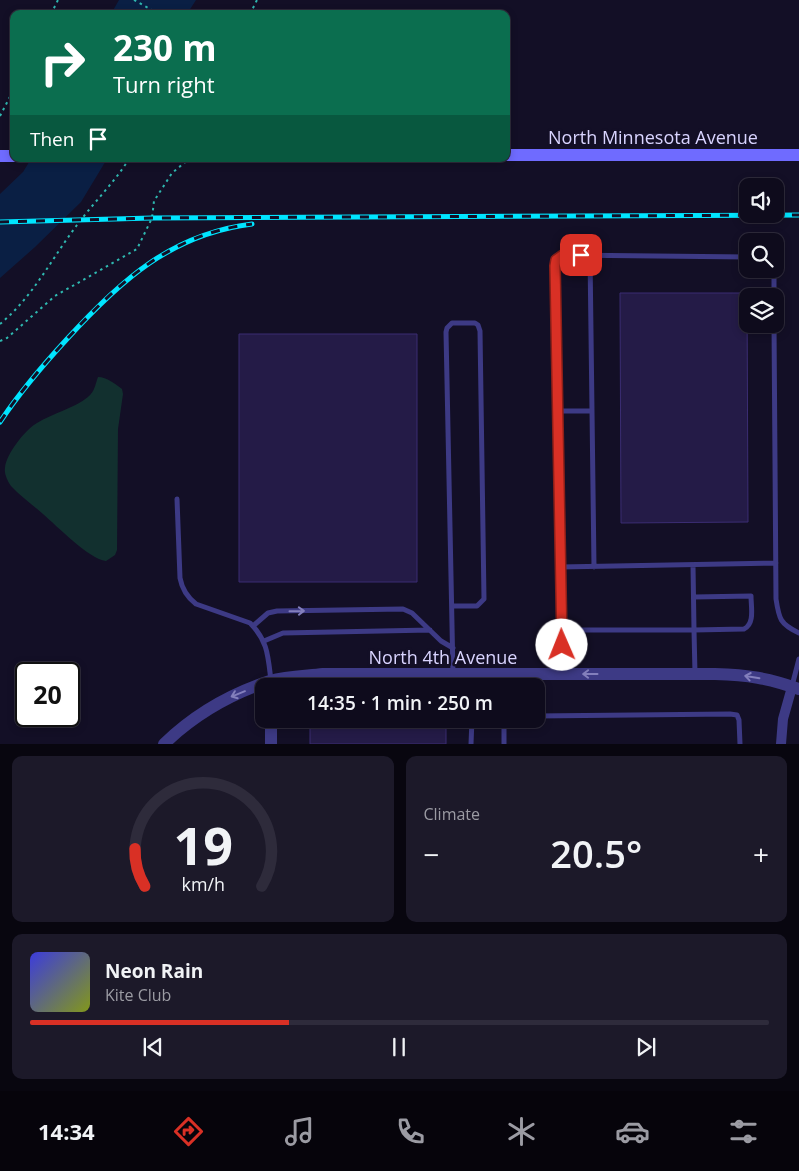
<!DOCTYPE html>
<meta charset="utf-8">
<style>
body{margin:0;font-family:"Open Sans",sans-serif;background:#1c1929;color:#f1f3f6;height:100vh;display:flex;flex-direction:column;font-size:19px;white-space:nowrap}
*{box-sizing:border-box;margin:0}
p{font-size:16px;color:#9b9ba3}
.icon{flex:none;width:28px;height:28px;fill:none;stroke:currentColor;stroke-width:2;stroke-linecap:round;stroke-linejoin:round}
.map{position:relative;height:744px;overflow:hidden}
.details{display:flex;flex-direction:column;gap:12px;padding:12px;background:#08060f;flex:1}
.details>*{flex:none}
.hud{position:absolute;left:10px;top:10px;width:500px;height:152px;border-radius:10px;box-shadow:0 2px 8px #0003,0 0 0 1px #2e2b3b;background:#0b6e4f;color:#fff;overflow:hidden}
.fabs{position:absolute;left:739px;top:178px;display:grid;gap:10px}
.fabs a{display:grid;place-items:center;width:45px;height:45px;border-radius:10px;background:#0e0b1c;box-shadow:0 2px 8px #0003,0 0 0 1px #2e2b3b;font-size:25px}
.speed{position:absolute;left:15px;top:662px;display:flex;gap:10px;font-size:25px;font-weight:700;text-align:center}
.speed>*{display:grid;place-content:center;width:65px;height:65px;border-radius:50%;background:#0e0b1c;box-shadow:0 2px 8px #0003,0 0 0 1px #2e2b3b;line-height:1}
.speed .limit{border:2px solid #111;border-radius:8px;background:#fff;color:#111}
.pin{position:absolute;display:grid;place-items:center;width:42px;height:42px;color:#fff;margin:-21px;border-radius:10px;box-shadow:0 2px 8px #0006}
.me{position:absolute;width:55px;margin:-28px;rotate:359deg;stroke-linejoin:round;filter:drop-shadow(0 0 4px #0008)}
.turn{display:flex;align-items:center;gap:18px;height:105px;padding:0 20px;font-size:22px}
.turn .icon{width:65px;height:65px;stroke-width:2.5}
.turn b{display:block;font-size:35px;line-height:42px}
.then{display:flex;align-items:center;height:48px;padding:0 20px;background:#0003;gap:10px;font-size:19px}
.big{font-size:38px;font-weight:600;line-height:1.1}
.details .tile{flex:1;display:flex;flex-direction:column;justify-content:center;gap:8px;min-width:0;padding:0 18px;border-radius:10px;background:#1c1929}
.details .dial{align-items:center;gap:0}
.dial svg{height:130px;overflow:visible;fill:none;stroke:#2e2b3b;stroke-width:7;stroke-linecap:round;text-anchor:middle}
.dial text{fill:#f1f3f6;stroke:none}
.song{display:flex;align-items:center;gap:15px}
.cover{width:60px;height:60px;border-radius:8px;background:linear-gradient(135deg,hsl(240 70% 55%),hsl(70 70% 35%))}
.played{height:5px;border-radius:2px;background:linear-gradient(90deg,#d93025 35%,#2e2b3b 35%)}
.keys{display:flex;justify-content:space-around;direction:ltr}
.heat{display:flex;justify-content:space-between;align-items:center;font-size:28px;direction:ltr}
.details .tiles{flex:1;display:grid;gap:12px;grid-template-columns:1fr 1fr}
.tile:last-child{grid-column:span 2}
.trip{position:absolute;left:255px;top:678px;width:290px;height:50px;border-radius:10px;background:#0e0b1c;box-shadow:0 2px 8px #0003,0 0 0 1px #2e2b3b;font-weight:600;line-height:50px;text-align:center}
.menu{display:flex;height:80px;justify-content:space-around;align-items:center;background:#06040b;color:#9b9ba3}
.menu .icon{width:35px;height:35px}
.menu .active{color:#d93025}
.menu b{font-size:22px;color:#f1f3f6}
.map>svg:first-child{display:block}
.green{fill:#12302f}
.water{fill:#0a1f44}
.building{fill:#241b47;stroke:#3b2d73}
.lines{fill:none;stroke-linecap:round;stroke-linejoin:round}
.path{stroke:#2fb8b0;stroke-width:2;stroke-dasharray:2.5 4;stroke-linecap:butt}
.service{stroke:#3d3a85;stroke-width:5}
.minor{stroke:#3d3a85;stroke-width:10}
.tertiary{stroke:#3d3a85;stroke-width:12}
.secondary{stroke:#6f6bff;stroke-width:12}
.rail-casing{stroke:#00e5ff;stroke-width:5}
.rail{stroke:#130f26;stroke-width:3;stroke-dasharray:9;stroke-linecap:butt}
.oneway{stroke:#837fbc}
.route-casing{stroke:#8d1f18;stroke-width:12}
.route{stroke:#d93025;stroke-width:9}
.labels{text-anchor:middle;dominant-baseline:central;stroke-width:5;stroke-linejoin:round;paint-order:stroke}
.street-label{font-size:18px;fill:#d9d4ff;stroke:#130f26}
</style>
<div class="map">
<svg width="799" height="744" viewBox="0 0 799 744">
<rect width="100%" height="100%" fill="#130f26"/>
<path class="green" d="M 98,377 C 107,377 115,384 122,389 L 123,394 L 118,429 L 117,550 L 115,555 L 106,561 C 89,559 57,526 43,514 C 33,505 20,496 11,486 C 8,482 4,474 5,468 C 6,454 25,430 37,423 C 53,413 73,409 88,397 C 95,391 95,385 98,377 Z"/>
<path class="water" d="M 119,0 L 196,0 L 187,14 L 111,14 Z
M 31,159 L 107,159 L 81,202 L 35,247 L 0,278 L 0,194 L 23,172 Z"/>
<path class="building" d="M 620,293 L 747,293 L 748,522 L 621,523 Z
M 239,334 L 417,334 L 417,582 L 239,582 Z
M 310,719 L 446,719 L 446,744 L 310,744 Z"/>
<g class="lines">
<path class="path" d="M 134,0 L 159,14
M 51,14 L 58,0
M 250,14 L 257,0
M 0,116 L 14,89
M 0,324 C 33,297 52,258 77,225 C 94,202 114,183 129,159
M 0,341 L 7,338 L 55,296 L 137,249 L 152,218 L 154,201 L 172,173 L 189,159"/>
<path class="service" d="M 590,255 L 594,567
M 774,269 L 774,296
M 774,324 L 776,599 C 779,619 780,624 799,633
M 558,411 L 592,411
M 177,499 L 180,578 C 182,589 187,597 196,604 L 250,623 C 268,641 268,656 271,681
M 693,565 L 694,630 L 744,629 C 755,624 751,607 751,596 L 694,597
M 560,567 L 776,563
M 452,606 L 477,606 L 484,599 L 480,331 L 478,325 L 475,323 L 452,323 L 447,328 L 446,332 L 453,674
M 253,626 L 268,613 L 277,611 L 403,609 L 412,613 L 441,641 L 453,648
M 561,630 L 694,630 L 695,674
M 264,641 L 283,633 L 430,630
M 562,673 L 556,260 L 563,255 L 748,257
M 504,686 L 504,675
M 792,686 L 799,659
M 536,716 L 730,714 L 737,715 L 739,720 L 740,744
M 471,744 L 472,719
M 504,744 L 504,719"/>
<path class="minor" d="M 781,744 L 783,719 L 792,687"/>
<path class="tertiary" d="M 271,719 L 271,744
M 164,744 C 194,715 230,694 270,681 C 287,676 306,676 323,674 L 715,674 C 748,675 768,678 799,689"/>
<path class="secondary" d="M 506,155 L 799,155
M 0,156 L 14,156"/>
<g class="rail-casing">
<path id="rail" d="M 0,222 L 152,218 L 799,215
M 0,422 C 20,392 43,365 67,339 C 120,281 171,234 252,224"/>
</g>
<use href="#rail" class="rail"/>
</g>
<defs><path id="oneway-shaft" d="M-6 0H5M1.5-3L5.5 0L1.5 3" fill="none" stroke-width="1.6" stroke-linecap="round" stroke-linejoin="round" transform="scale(1.25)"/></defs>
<g class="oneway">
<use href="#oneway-shaft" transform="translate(297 611) rotate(-1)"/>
<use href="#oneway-shaft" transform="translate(590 674) rotate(180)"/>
<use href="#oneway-shaft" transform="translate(752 677) rotate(-171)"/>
<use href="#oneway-shaft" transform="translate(238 694) rotate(158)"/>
</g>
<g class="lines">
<g class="route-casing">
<path id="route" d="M 562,645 L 555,266 L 556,260 L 563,255 L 581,255"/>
</g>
<use href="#route" class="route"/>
</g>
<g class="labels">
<g class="street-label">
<text x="653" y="137">North Minnesota Avenue</text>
<text x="443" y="657">North 4th Avenue</text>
</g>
</g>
</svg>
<div class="fabs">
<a><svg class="icon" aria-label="sound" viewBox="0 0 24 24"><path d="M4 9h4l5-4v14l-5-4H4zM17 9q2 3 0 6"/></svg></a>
<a><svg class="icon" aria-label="search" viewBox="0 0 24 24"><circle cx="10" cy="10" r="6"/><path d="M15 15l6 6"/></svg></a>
<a><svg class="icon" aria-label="layers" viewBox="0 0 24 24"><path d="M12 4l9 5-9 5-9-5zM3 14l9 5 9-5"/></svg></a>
</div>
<div class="speed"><div class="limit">20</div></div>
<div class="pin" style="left:581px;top:255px;background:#d93025"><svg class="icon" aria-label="arrive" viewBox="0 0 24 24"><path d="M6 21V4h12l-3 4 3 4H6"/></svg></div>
<svg class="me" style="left:562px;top:645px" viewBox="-20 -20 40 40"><circle r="19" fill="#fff"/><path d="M0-13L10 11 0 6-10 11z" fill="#d93025"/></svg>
<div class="trip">14:35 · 1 min · 250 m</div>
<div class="hud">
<div class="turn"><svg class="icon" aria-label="right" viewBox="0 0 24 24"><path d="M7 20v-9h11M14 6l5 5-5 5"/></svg><div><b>230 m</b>Turn right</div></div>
<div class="then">Then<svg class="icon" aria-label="arrive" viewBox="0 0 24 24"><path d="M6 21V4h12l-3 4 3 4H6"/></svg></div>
</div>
</div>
<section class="details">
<div class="tiles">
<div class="tile dial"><svg viewBox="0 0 100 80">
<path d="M14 69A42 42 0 1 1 86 69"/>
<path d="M14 69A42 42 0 0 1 8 46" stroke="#d93025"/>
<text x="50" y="56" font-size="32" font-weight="700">19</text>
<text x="50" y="72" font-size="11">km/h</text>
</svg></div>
<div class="tile"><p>Climate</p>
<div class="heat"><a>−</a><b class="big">20.5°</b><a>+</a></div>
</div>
<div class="tile">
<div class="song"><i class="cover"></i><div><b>Neon Rain</b><p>Kite Club</p></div></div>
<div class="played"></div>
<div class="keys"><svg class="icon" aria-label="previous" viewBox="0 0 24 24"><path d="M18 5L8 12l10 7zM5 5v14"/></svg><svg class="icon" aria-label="pause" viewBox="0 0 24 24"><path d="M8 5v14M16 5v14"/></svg><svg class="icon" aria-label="next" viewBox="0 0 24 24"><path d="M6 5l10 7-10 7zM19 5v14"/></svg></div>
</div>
</div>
</section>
<nav class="menu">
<b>14:34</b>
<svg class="icon active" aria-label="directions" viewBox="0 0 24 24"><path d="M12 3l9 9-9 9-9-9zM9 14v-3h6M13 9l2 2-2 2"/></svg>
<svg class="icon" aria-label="music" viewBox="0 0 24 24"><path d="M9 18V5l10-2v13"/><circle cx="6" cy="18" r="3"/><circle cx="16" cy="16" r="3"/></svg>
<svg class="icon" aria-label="phone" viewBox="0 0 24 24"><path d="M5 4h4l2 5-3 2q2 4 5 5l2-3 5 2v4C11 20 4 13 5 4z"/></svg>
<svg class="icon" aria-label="climate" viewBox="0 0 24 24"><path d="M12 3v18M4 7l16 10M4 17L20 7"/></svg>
<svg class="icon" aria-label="car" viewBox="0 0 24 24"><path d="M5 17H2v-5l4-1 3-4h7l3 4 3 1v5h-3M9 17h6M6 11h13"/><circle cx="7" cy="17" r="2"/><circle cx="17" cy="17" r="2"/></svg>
<svg class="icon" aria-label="filters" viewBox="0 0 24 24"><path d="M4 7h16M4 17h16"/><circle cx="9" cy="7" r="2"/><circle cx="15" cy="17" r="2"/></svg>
</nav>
